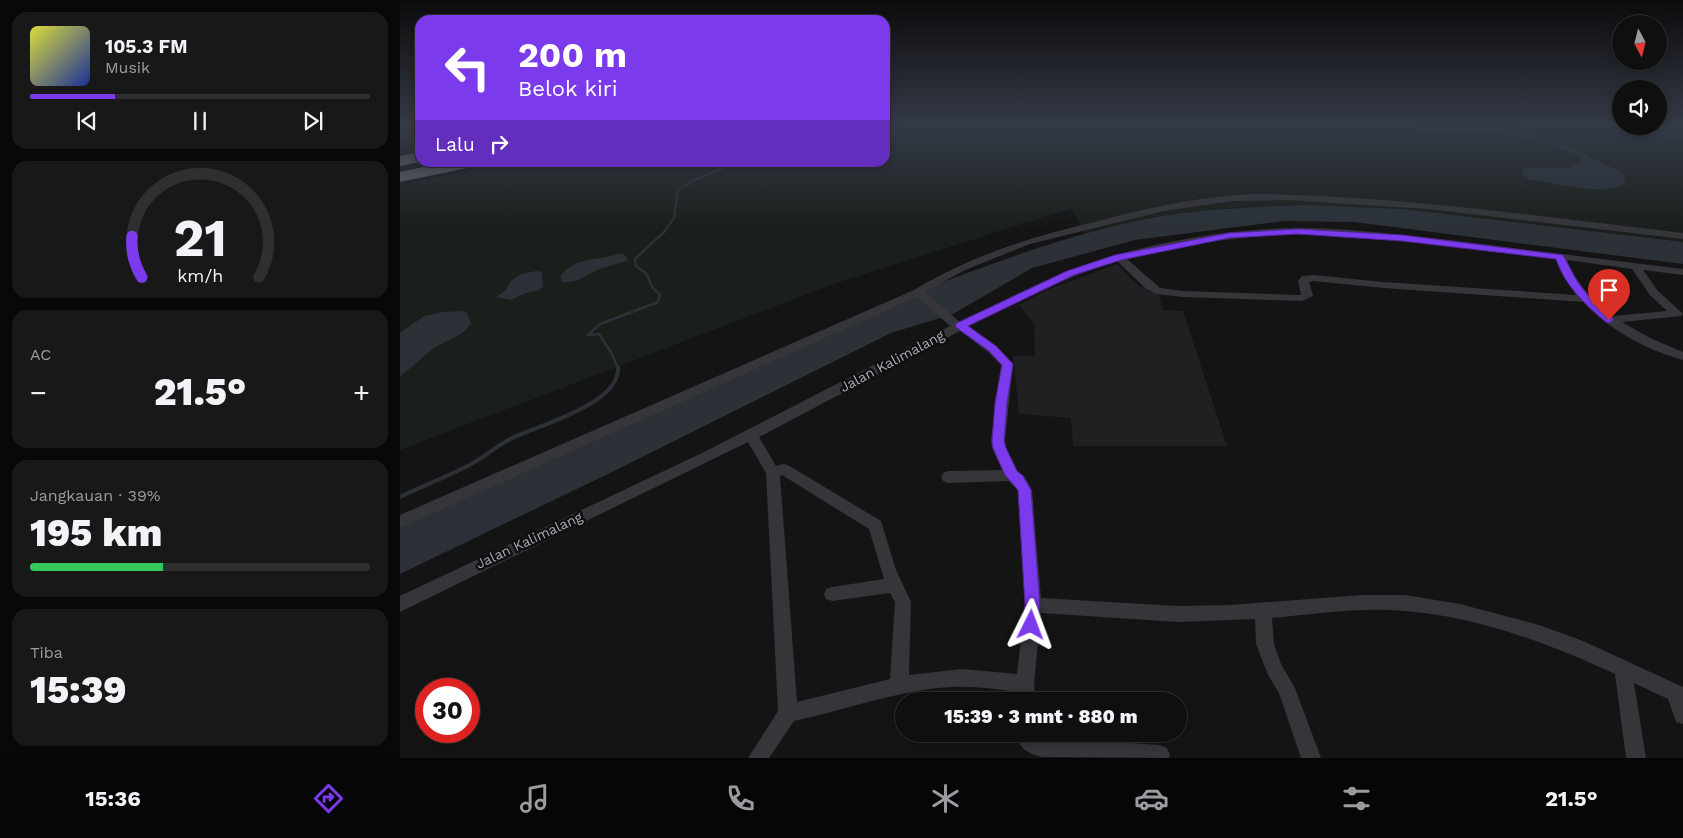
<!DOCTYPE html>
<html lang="id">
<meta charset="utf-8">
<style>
body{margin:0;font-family:"Work Sans",sans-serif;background:#181819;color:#f1f3f6;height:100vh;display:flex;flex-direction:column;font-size:19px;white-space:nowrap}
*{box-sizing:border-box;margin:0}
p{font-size:16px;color:#9b9c9f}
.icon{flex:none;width:28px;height:28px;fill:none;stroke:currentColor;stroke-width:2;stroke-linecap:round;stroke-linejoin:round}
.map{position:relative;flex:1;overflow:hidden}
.drawer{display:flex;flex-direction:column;gap:12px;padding:12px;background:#080809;width:400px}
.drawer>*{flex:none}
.top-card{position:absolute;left:15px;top:15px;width:475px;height:152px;border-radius:15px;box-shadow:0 2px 8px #0003,0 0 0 1px #2f2f30;background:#7c3aed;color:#fff;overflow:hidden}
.needle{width:32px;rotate:173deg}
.fabs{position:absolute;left:1212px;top:15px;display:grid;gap:10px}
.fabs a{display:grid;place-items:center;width:55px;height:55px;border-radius:50%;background:#0f0f10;box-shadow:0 2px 8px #0003,0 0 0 1px #2f2f30;font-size:25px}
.speed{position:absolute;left:15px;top:678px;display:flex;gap:10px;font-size:25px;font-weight:700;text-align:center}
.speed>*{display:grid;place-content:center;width:65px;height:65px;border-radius:50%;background:#0f0f10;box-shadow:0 2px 8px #0003,0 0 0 1px #2f2f30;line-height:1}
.speed .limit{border:8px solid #d22;background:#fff;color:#111}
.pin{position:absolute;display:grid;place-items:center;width:42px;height:42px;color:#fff;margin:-51px -21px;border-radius:50% 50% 50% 0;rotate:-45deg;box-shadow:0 0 5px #0007}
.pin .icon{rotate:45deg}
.me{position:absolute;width:55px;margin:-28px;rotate:3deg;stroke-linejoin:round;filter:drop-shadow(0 0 4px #0008)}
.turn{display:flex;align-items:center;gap:18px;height:105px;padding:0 20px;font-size:22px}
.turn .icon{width:65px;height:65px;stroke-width:2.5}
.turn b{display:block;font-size:35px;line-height:42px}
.then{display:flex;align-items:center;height:48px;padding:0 20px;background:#0003;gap:10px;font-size:19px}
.big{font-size:38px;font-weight:800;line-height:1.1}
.drawer .widget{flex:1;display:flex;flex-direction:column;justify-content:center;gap:8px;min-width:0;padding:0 18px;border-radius:15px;background:#181819}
.drawer .dial{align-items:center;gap:0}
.dial svg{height:130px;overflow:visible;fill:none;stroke:#2f2f30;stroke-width:7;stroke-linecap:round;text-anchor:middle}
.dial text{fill:#f1f3f6;stroke:none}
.song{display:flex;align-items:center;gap:15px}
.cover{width:60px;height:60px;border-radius:8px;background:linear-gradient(135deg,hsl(60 70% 55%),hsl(230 70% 35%))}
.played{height:5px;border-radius:2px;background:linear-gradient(90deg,#7c3aed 25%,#2f2f30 25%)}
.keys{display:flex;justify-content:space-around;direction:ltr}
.heat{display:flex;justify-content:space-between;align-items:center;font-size:28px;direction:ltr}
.charge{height:8px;border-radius:4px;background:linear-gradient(90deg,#34c759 39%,#2f2f30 0)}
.trip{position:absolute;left:495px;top:692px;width:292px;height:50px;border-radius:25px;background:#0f0f10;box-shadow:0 2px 8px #0003,0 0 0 1px #2f2f30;font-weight:800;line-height:50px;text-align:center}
.tab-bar{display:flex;height:80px;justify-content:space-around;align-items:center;background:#060606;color:#9b9c9f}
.tab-bar .icon{width:35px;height:35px}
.tab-bar .current{color:#7c3aed}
.tab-bar b{font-size:22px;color:#f1f3f6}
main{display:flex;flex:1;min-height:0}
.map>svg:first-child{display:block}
.built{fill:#202022}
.green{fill:#1a1f1c}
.water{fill:#2b3137}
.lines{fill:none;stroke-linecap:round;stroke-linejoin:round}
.stream-far2{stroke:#2b3137;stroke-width:2}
.stream-far1{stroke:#2b3137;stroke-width:2.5}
.stream{stroke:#2b3137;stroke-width:4}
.minor{fill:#35353a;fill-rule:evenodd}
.motorway{fill:#62636a;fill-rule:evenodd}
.route{fill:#7c3aed;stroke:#51269a}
.labels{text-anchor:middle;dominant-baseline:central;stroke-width:5;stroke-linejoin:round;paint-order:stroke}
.street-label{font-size:14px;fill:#a7aab4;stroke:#0f0f10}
</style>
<main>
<section class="drawer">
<div class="widget">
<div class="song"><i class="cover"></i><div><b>105.3 FM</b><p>Musik</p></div></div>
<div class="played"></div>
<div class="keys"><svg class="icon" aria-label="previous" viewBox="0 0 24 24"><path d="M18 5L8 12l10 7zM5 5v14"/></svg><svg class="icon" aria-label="pause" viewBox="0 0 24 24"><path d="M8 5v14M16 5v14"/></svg><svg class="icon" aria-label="next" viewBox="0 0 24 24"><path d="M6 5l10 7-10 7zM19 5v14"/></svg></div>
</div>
<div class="widget dial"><svg viewBox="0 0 100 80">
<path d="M14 69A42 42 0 1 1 86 69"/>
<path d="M14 69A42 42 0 0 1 8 44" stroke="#7c3aed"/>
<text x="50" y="56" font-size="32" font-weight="700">21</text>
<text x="50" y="72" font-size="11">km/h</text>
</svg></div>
<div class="widget"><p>AC</p>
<div class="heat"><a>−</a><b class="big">21.5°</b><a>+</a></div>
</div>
<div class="widget"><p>Jangkauan · 39%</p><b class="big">195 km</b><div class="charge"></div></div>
<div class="widget"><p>Tiba</p><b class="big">15:39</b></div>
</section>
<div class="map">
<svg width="1283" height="758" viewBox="0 0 1283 758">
<rect width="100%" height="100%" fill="#141415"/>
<path class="built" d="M 0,124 L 20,124 L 20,146 L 5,141 L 0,141 Z
M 717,264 L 740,287 L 757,287 L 763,310 L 783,311 L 827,446 L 673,446 L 671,418 L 619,414 L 613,356 L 635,356 L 634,324 L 619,305 L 647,290 Z"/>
<path class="green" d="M 485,124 L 1221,124 L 1221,126 L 1259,126 L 1259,124 L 1283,124 L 1283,243 L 1003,209 L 905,205 L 830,208 L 746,219 L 685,234 L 672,208 L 436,283 L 0,450 L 0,185 L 106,162 L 485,162 Z"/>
<path class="water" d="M 1057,124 L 1121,124 L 1123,128 L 1134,137 L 1168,147 L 1218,170 L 1224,174 L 1225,184 C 1199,196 1158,183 1129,179 L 1122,174 L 1122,170 L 1125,168 L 1169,168 L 1181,161 L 1181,157 L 1149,143 L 1119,136 L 1022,130 L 1017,125 L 1041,126 Z
M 1209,124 L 1221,124 L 1221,126 L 1259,126 L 1259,124 L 1270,129 L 1283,132 L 1283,137 L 1246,136 L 1228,132 Z
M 905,205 L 1003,209 L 1283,242 L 1283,264 L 954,222 L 884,221 L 735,240 L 632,268 L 553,314 L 491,333 L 210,473 L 0,574 L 0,521 L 518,292 C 592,263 667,235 746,219 C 799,209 852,207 905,205 Z
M 218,254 L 224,254 L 228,260 C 220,264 209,265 200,269 C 186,274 178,284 162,282 L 161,275 C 178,256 197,261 218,254 Z
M 136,271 L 142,272 L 143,286 L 139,290 L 126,293 L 111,300 L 96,297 L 105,291 L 111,281 L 121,274 Z
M 61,311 L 66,312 L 71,323 C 66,333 55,337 45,342 C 28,350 16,365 0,376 L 0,333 L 24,316 L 43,312 Z"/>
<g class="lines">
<path class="stream-far2" d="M 264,232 L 274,218 L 278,190 L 290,182 L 337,162"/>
<path class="stream-far1" d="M 218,369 L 212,354 L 199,334 L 188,335 L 200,324 L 258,302 L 260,295 L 252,287 L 247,274 L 236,266 L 235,259 L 265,231"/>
<path class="stream" d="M 0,497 C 24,485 50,476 73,463 C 86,456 98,445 112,438 C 137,426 221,404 218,367"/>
<path class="minor" d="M 859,194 C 1001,196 1142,217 1283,233 L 1283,239 L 1028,209 L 887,200 L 832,201 L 764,211 L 630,244 L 565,270 L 525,292 L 560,322 C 611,297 662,270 716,255 C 774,239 835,229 896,228 C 955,228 1014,236 1073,243 C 1143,252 1213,260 1283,269 L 1283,275 L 1243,270 L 1258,291 L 1281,312 L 1283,314 L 1281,316 L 1222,322 L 1250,338 L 1283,352 L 1283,360 C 1247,350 1209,330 1183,302 L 984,288 L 913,281 L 909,282 L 913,296 L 902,301 L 783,297 L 757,294 L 745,288 L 717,261 C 665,277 618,302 569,326 L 596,346 L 613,364 L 605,441 L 606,448 L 617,471 L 624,476 L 632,490 L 641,598 L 778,606 L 830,605 L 962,595 L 1005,595 L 1060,604 L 1139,625 L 1183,641 L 1283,687 L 1283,724 L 1276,722 L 1268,699 L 1234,683 L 1246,758 L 1226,758 L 1215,674 C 1152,644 1074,616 1005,611 C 961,607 916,614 872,618 L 874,644 L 881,664 L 895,688 L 921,758 L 901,758 L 879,693 L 868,675 L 856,644 L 855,619 L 778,622 L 641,613 L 634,684 L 635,701 L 617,701 L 616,692 C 595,689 573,686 551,687 C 498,690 446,710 394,721 L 369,758 L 348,758 L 378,711 L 366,473 L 348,442 L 0,612 L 0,596 L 304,452 L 550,326 L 517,297 L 0,528 L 0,515 L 514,290 C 578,252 635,236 706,219 C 756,206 807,195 859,194 ZM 868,235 C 964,232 1060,247 1156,259 L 1163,275 L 1176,295 L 984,282 L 913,275 L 902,276 L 898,281 L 901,295 L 783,291 L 760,288 L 727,259 L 797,243 ZM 1167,260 L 1232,269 L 1250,295 L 1267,311 L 1212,316 C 1192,300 1177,284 1167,260 ZM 560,331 L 588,352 L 601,365 L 591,441 L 592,448 L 602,470 L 548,471 L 543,473 L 541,477 L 543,481 L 548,483 L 609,481 L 618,491 L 625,605 L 617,674 L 562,669 L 509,675 L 511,602 L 496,570 L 481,521 L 388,465 L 383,464 L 376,466 L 359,437 ZM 382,475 L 469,529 L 484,579 L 432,587 L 426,589 L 424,594 L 426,599 L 432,601 L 490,593 L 495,602 L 490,679 L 397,702 L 380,476 Z
M 618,734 L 636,734 L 642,737 L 760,745 L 767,748 L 770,755 L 769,758 L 642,757 C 629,754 618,749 618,734 Z"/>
<path class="motorway" d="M 20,152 L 20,162 L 0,166 L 0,156 Z
M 47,162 L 79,162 L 72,167 L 0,182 L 0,172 Z"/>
</g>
<linearGradient id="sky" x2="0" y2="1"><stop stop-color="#0b0b0c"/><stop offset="0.54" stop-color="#343a46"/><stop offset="1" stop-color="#343a46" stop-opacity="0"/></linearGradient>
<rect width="1283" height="230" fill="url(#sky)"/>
<path class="route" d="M 898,229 L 1002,235 L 1163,255 C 1172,271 1175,281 1188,295 C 1196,304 1207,310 1214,320 L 1209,323 L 1206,322 C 1185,304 1165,286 1156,259 L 1002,241 L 898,234 L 829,238 L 721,260 L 674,275 L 568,326 L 596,346 L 613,364 L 607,403 L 604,441 L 606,448 L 617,471 L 623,476 L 631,490 L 640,605 L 636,630 L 631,632 L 625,630 L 623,625 L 625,605 L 618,490 L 605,475 L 593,448 L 592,441 L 595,403 L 602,365 L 589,351 L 557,328 L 555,325 L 557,323 L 667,271 L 715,255 L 829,233 Z"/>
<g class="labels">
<g class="street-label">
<text transform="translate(492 361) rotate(-28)">Jalan Kalimalang</text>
<text transform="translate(129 540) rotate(-25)">Jalan Kalimalang</text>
</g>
</g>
</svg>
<div class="fabs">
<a><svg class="needle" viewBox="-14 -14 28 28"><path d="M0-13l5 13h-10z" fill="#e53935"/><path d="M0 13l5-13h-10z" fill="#9b9c9f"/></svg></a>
<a><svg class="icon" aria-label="sound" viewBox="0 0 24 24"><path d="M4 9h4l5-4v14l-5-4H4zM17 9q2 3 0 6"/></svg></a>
</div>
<div class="speed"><div class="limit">30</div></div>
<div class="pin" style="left:1209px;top:320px;background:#d93025"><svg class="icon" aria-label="arrive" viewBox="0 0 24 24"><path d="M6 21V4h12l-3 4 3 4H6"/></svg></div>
<svg class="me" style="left:631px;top:625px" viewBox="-20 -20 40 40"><path d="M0-17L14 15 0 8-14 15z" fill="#7c3aed" stroke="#fff" stroke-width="4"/></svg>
<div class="trip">15:39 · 3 mnt · 880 m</div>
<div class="top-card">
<div class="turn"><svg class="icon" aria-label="left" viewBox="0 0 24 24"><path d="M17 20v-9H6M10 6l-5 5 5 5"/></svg><div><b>200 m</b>Belok kiri</div></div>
<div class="then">Lalu<svg class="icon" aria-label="right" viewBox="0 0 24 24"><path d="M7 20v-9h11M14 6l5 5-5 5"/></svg></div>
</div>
</div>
</main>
<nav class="tab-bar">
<b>15:36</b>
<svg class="icon current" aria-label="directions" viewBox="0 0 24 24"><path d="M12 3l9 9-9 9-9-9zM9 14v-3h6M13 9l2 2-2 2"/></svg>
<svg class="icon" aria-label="music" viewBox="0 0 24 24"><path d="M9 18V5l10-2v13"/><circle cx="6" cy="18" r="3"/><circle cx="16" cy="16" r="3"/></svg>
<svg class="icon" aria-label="phone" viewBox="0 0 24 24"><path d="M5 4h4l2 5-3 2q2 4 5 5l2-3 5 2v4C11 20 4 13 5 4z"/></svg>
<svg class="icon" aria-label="climate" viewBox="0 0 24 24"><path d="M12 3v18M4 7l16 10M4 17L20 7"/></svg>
<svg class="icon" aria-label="car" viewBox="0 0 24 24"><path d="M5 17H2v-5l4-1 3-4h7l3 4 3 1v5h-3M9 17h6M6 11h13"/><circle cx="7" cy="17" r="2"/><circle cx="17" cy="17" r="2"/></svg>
<svg class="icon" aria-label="filters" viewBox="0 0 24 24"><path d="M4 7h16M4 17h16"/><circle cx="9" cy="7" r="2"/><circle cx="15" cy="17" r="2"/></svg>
<b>21.5°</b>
</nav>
